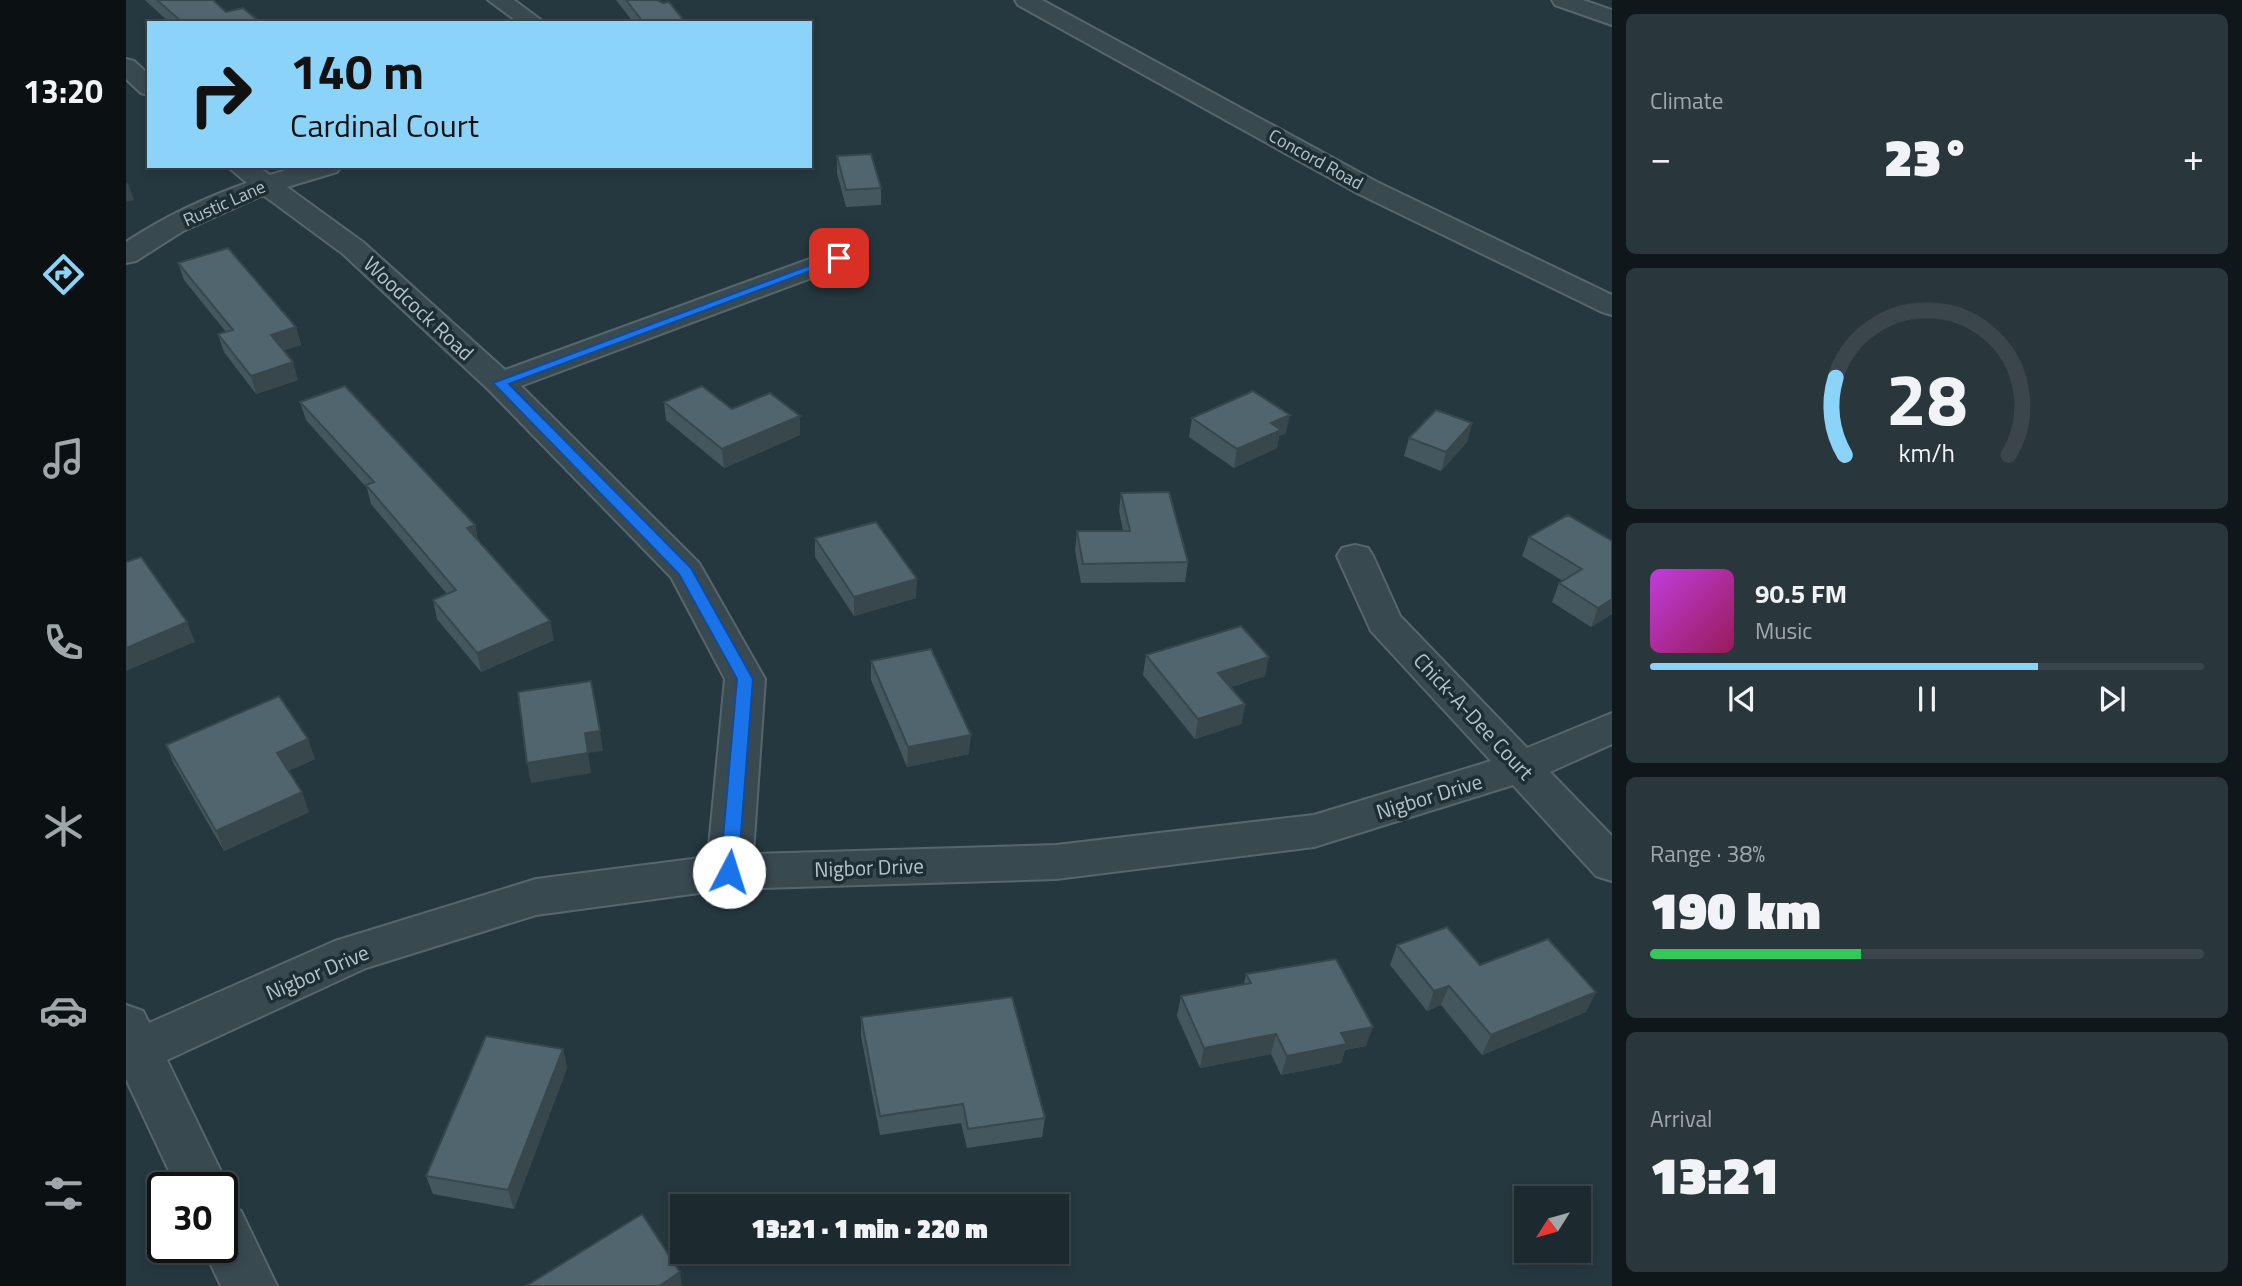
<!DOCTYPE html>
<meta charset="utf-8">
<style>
body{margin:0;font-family:"Titillium Web",sans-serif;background:#29363c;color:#f1f3f6;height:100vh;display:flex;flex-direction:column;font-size:26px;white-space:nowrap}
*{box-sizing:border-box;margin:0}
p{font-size:23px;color:#a0a7ab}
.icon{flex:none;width:38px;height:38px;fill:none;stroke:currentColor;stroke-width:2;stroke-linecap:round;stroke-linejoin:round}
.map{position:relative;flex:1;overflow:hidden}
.sheet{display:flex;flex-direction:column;gap:14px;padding:14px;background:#0f171a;width:630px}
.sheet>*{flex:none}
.top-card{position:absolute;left:21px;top:21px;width:665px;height:147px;border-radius:0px;box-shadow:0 4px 10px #0003,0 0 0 2px #3a464c;background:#8cd3f9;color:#111;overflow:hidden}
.needle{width:46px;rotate:233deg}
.controls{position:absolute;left:1388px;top:1186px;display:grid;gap:14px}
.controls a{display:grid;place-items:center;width:77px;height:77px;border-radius:0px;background:#1c2a30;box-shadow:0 4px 10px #0003,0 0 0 2px #3a464c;font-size:35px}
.speed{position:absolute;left:21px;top:1172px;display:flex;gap:14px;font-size:35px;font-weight:700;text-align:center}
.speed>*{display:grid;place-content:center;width:91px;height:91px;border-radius:50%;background:#1c2a30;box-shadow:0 4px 10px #0003,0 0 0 2px #3a464c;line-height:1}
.speed .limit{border:4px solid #111;border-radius:10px;background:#fff;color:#111}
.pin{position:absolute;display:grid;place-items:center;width:60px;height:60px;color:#fff;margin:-30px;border-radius:14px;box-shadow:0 4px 10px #0006}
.me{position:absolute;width:77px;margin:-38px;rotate:5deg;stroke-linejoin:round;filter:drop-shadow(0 0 5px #0008)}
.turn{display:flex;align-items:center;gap:24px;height:147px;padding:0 28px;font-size:32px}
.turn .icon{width:91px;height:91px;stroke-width:2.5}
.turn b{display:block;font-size:49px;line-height:60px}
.big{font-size:52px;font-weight:800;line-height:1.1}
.sheet .card{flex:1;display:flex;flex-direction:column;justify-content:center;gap:10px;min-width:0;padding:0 24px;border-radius:10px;background:#29363c}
.sheet .dial{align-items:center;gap:0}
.dial svg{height:182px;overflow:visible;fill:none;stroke:#3a464c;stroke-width:7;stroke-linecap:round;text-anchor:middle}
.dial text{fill:#f1f3f6;stroke:none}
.song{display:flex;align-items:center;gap:21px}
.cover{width:84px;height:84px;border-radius:10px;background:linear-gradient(135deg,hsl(290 70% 55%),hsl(330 70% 35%))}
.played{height:7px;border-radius:4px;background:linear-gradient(90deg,#8cd3f9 70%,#3a464c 70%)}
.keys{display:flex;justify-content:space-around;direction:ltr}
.heat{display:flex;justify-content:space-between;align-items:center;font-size:38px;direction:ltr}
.charge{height:10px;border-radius:5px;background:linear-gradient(90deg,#34c759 38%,#3a464c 0)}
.trip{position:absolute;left:544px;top:1194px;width:399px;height:70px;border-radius:0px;background:#1c2a30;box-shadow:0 4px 10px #0003,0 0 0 2px #3a464c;font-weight:800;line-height:70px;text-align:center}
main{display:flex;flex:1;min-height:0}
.dock{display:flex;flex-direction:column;width:126px;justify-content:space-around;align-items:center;background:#0b1113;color:#a0a7ab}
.dock .icon{width:49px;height:49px}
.dock .selected{color:#8cd3f9}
.dock b{font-size:32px;color:#f1f3f6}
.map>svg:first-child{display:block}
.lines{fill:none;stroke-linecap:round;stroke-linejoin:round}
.minor-casing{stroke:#57666d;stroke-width:4}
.minor{fill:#394950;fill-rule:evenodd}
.wall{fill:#45575e}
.shaded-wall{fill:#38474c}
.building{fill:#50656d;stroke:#38474c;stroke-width:2}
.route{fill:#1a73e8;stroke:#114b97;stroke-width:2}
.labels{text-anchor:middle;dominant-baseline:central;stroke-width:7;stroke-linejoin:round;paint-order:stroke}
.far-street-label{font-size:18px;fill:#b6c3ca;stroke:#1e2e35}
.street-label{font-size:21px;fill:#b6c3ca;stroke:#1e2e35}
</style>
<main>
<nav class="dock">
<b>13:20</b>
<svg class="icon selected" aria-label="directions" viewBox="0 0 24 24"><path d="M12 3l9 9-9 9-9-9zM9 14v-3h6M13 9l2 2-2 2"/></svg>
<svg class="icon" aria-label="music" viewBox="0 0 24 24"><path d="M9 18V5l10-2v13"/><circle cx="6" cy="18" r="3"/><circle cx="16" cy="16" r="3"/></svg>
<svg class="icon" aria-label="phone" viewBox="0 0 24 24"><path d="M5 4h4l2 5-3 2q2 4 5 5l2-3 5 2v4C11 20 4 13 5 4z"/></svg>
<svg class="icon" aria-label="climate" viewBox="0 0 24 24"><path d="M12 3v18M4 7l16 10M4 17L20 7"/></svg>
<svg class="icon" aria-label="car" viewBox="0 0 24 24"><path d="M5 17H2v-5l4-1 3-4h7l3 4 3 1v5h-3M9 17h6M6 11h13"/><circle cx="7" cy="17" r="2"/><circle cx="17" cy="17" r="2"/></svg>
<svg class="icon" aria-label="filters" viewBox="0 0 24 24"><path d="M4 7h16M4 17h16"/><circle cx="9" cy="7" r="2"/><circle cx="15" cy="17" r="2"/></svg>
</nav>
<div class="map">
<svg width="1486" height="1286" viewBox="0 0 1486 1286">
<rect width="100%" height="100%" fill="#253840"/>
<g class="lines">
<g class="minor-casing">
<path id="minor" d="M 362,0 L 388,0 L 419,23 L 393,23 Z
M 889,0 L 916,0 L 1251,182 L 1486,295 L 1486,315 L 1476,312 L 1233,194 L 892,5 Z
M 1426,0 L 1457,0 L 1486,10 L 1486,25 L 1429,5 Z
M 0,59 L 8,61 L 23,75 L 23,95 L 15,93 L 0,79 Z
M 101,166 L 131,166 L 144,175 L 173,166 L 215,166 L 211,172 L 161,187 L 237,242 L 379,370 L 703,252 L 713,249 L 723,252 L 727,258 L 723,264 L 395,386 L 573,563 L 639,679 L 627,854 L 930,845 L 1188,815 L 1365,761 L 1245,631 L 1211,556 L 1216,548 L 1229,545 L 1242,548 L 1247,556 L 1274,616 L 1401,748 L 1486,713 L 1486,744 L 1424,772 L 1486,836 L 1486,881 L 1470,876 L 1387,785 L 1188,847 L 930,879 L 603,889 L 410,915 L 240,968 L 41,1060 L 103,1188 L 96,1204 L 115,1211 L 151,1286 L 95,1286 L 77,1248 L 96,1248 L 96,1188 L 51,1188 L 0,1079 L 0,1005 L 17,1011 L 23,1023 L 209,941 L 410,879 L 582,857 L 599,679 L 545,577 L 363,390 L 217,254 L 137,195 L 57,231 L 10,261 L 0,263 L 0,242 C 38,217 78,198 121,183 Z"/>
</g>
<use href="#minor" class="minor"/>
</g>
<path class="wall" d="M 19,0 L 87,0 L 100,12 L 135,23 L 44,23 Z
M 490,0 L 531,0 L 560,23 L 508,23 Z
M 711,156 L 755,188 L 755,205 L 720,207 L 711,173 Z
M 52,263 L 170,327 L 175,345 L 158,350 L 172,380 L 130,394 L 98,352 L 92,334 L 100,332 L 58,280 Z
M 174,402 L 349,525 L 352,540 L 428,640 L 355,672 L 311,619 L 307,600 L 321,594 L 245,504 L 241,488 L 180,420 Z
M 538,402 L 674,416 L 674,435 L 598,468 L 540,420 Z
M 1066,418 L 1160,433 L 1153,436 L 1151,448 L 1108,468 L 1063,437 Z
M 1346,423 L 1341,442 L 1315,471 L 1278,456 L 1283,438 Z
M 995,493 L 1062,562 L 1059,582 L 955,583 L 949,550 L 951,531 L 997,531 L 993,511 Z
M 1442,515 L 1486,614 L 1465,627 L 1426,602 L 1433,583 L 1437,581 L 1396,556 L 1403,537 Z
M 689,538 L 790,598 L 728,616 L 689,557 Z
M 1020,655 L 1139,676 L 1105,687 L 1119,704 L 1115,724 L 1069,739 L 1017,675 Z
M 745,661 L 843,754 L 781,767 L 745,680 Z
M 40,745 L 189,759 L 162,771 L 183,812 L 98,851 L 48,764 Z
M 1271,945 L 1354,965 L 1460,1012 L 1356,1055 L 1315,1005 L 1301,1011 L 1264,965 Z
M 1120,974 L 1240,1046 L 1219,1050 L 1215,1063 L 1155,1075 L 1145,1054 L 1074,1068 L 1051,1016 L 1055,996 L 1118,984 Z
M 735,1017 L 919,1118 L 916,1137 L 841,1148 L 835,1123 L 754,1135 L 735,1036 Z
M 437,1049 L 441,1068 L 388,1209 L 307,1194 L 300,1176 Z"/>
<path class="shaded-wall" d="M 2,183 L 8,200 L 0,202 L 0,184 Z
M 170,327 L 175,345 L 150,353 L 145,335 Z
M 167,362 L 172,380 L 130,394 L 125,376 Z
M 1164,415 L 1160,433 L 1153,436 L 1151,448 L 1108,468 L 1111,449 L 1145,423 Z
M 674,416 L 674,435 L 598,468 L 596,449 Z
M 1346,423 L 1341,442 L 1315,471 L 1320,452 Z
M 349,525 L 353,544 L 341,528 Z
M 791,579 L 790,598 L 728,616 L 728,597 Z
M 1486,599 L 1486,614 L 1465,627 L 1472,608 Z
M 424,621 L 428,640 L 355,672 L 351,653 Z
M 61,622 L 69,642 L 0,671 L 0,648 Z
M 1143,657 L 1139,676 L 1088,692 L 1092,673 Z
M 1119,704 L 1115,724 L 1069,739 L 1072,719 Z
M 474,731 L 477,751 L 462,753 L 465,773 L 405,783 L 401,763 L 459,733 Z
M 845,735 L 843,754 L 781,767 L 782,747 Z
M 182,739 L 189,759 L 158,773 L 151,753 Z
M 176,792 L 183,812 L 98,851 L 90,831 Z
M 1323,986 L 1315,1005 L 1301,1011 L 1308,991 Z
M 1470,992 L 1460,1012 L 1356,1055 L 1365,1035 Z
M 1247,1027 L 1240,1046 L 1219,1050 L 1215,1063 L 1155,1075 L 1161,1056 L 1215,1033 Z
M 1150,1034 L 1145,1054 L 1074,1068 L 1078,1048 Z
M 437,1049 L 441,1068 L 388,1209 L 382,1190 Z
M 554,1272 L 556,1286 L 533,1286 Z"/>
<path class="building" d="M 31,0 L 87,0 L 100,12 L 117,8 L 135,23 L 57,23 Z
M 500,0 L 531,0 L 537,3 L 543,2 L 560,23 L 518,23 Z
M 745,154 L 755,188 L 720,190 L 711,156 Z
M 102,248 L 170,327 L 145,335 L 167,362 L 125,376 L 92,334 L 107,330 L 52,263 Z
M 219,386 L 349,525 L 341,528 L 424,621 L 351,653 L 307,600 L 330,590 L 240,485 L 248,482 L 174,402 Z
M 576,386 L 606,409 L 644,393 L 674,416 L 596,449 L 538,402 Z
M 1127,391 L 1164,415 L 1145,423 L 1155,430 L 1111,449 L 1066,418 Z
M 1310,410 L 1346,423 L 1320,452 L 1283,438 Z
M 1043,492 L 1062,562 L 957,564 L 951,531 L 1004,531 L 995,493 Z
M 1442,515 L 1486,541 L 1486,599 L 1472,608 L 1433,583 L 1456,569 L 1403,537 Z
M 750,522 L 791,579 L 728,597 L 689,538 Z
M 15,557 L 61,622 L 0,648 L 0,562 Z
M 1115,626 L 1143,657 L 1092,673 L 1119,704 L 1072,719 L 1020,655 Z
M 805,649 L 845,735 L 782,747 L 745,661 Z
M 465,681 L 474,731 L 459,733 L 462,753 L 401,763 L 392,692 Z
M 153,696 L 182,739 L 151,753 L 176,792 L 90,831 L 40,745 Z
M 1321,927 L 1354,965 L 1422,939 L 1470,992 L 1365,1035 L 1323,986 L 1308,991 L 1271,945 Z
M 1210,959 L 1247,1027 L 1215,1033 L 1221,1044 L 1161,1056 L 1150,1034 L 1078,1048 L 1055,996 L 1125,983 L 1120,974 Z
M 886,997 L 919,1118 L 842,1129 L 837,1104 L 754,1116 L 735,1017 Z
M 360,1036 L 437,1049 L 382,1190 L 300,1176 Z
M 516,1214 L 554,1272 L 533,1286 L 400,1286 Z"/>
<path class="route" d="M 709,256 L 719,258 L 383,384 L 565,568 L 627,679 L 612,872 L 609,877 L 596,877 L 594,872 L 611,679 L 553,574 L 367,383 Z"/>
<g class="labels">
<g class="far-street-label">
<text transform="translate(1190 159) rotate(29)">Concord Road</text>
<text transform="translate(98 203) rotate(-24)">Rustic Lane</text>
</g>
<g class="street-label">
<text transform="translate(293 308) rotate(43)">Woodcock Road</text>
<text transform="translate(1348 716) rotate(47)">Chick-A-Dee Court</text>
<text transform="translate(1303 796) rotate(-17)">Nigbor Drive</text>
<text transform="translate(743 867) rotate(-2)">Nigbor Drive</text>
<text transform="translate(191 972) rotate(-23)">Nigbor Drive</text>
</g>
</g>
</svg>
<div class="controls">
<a><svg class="needle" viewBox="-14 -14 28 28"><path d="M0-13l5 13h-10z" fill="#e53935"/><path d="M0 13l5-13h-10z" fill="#a0a7ab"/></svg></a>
</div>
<div class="speed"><div class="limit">30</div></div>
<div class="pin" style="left:713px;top:258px;background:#d93025"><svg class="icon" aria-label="arrive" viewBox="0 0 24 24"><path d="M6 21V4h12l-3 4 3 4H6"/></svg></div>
<svg class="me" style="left:603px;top:872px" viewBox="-20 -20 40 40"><circle r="19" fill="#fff"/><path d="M0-13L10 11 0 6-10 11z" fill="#1a73e8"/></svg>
<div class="trip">13:21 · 1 min · 220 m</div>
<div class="top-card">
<div class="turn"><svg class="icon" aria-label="right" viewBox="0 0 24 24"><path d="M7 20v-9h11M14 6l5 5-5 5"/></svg><div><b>140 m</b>Cardinal Court</div></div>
</div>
</div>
<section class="sheet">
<div class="card"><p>Climate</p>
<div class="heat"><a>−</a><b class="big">23°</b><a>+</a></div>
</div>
<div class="card dial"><svg viewBox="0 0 100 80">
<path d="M14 69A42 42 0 1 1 86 69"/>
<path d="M14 69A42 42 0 0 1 10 35" stroke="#8cd3f9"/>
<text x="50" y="56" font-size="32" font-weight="700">28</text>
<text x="50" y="72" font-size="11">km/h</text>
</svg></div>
<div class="card">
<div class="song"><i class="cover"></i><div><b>90.5 FM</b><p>Music</p></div></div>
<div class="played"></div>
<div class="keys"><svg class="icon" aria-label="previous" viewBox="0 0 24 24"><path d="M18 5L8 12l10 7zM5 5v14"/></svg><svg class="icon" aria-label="pause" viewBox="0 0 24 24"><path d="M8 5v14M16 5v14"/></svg><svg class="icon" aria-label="next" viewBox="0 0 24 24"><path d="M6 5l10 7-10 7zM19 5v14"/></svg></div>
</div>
<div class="card"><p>Range · 38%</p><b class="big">190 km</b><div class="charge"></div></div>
<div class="card"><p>Arrival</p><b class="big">13:21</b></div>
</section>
</main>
